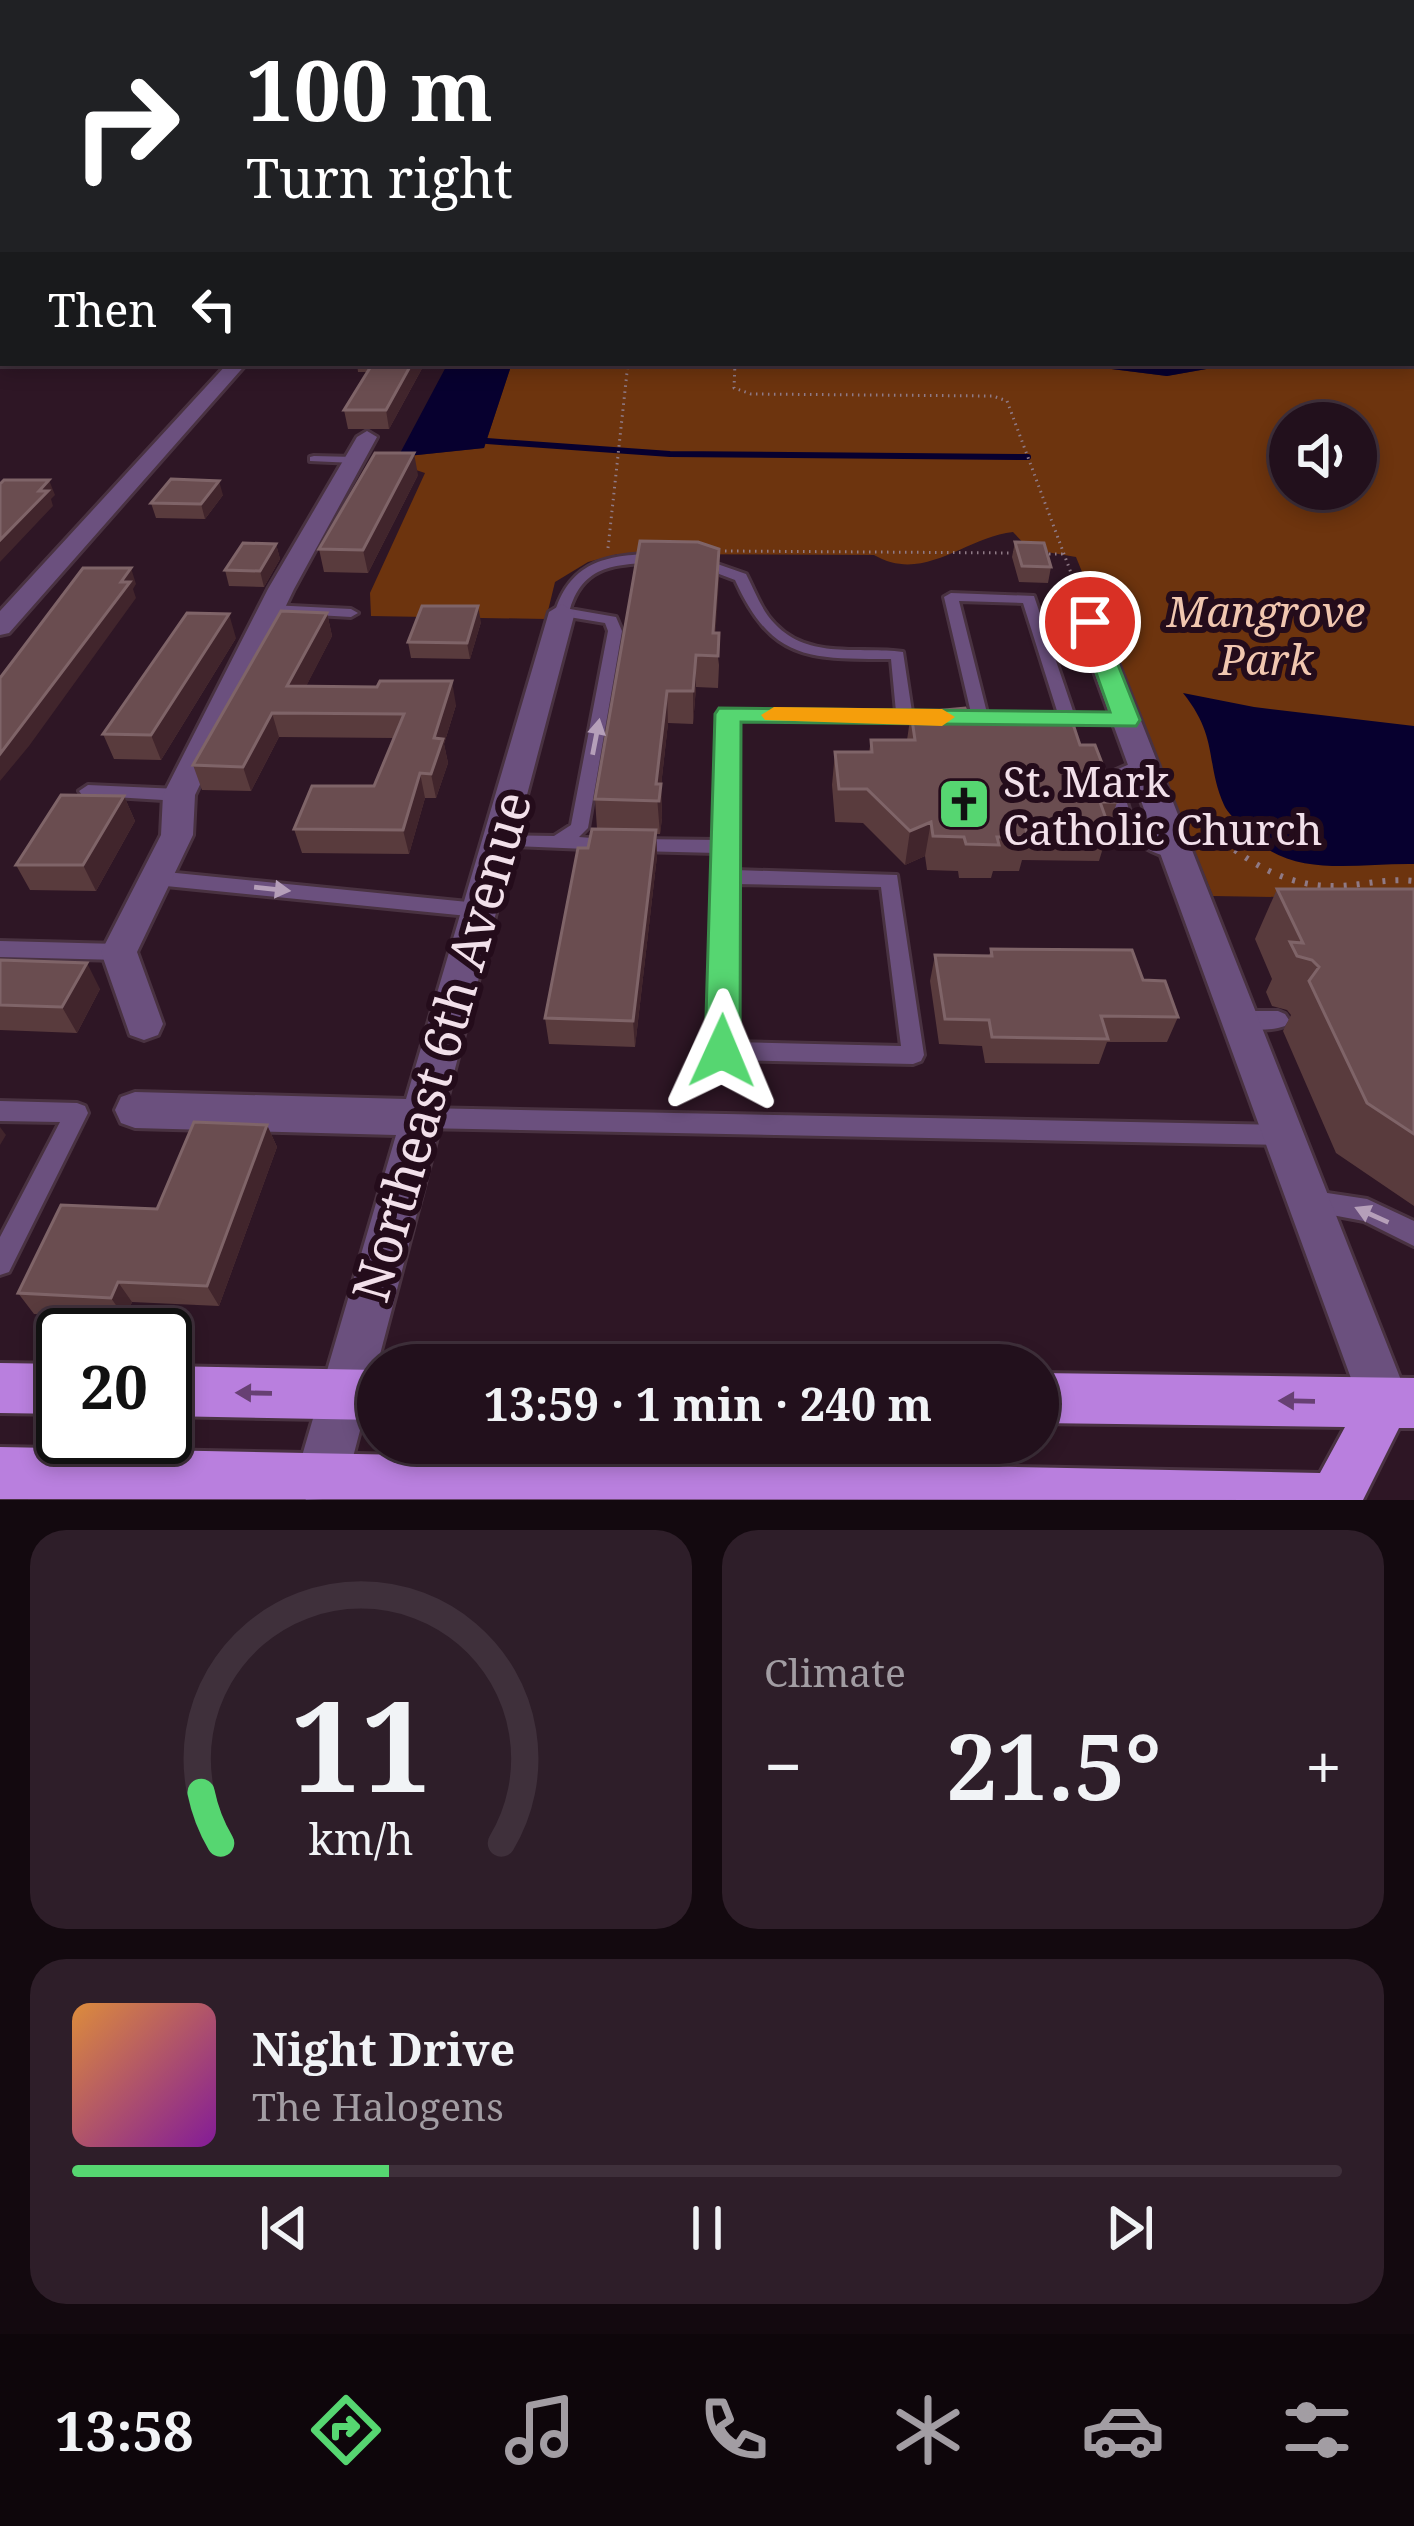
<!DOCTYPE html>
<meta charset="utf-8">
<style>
body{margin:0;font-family:"Noto Serif",serif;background:#2e1e29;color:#f1f3f6;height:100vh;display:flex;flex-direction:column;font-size:45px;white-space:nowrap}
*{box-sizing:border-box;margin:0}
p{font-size:39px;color:#a29da3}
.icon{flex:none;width:66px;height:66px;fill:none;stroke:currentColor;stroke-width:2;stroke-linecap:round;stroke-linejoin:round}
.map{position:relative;height:1500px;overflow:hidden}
.details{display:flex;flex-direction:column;gap:30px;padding:30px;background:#13090f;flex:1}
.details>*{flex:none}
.banner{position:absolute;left:0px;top:0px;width:1416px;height:366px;box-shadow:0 6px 18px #0003,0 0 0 3px #3f303b;background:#202124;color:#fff;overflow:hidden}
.tools{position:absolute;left:1269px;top:402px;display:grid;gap:24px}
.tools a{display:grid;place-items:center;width:108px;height:108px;border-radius:50%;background:#22101c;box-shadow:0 6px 18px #0003,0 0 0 3px #3f303b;font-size:60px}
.speed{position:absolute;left:36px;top:1308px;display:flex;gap:24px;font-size:60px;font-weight:700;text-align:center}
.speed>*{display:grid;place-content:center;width:156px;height:156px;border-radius:50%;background:#22101c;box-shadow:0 6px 18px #0003,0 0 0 3px #3f303b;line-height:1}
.speed .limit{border:6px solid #111;border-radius:18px;background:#fff;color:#111}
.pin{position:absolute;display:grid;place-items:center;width:102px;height:102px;color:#fff;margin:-51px;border:6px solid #fff;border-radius:50%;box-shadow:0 3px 12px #0007}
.me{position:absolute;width:132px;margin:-66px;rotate:1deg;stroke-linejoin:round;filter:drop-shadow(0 0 9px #0008)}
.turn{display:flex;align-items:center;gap:42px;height:252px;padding:0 48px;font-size:54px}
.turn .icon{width:156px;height:156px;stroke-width:2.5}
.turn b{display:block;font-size:84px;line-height:102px}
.then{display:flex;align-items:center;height:114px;padding:0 48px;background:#0003;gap:24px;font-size:45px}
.big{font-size:90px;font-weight:700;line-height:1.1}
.details .card{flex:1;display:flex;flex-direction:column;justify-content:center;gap:18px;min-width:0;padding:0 42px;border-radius:36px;background:#2e1e29}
.details .dial{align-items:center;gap:0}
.dial svg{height:312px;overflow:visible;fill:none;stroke:#3f303b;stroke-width:7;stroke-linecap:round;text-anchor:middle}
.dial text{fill:#f1f3f6;stroke:none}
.song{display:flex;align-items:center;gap:36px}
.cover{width:144px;height:144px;border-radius:18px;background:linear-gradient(135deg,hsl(30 70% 55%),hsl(290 70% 35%))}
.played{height:12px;border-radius:6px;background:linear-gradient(90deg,#56d671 25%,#3f303b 25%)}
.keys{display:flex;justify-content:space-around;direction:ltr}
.heat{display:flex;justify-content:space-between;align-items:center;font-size:66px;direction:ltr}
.details .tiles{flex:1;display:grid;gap:30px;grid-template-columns:1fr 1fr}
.card:last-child{grid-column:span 2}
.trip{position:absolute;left:357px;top:1344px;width:702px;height:120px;border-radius:60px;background:#22101c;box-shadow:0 6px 18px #0003,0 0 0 3px #3f303b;font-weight:700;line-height:120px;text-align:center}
.dock{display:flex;height:192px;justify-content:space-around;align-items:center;background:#0e060b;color:#a29da3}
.dock .icon{width:84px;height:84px}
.dock .selected{color:#56d671}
.dock b{font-size:54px;color:#f1f3f6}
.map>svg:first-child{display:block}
.green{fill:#6d340e;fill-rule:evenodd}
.water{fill:#07002f}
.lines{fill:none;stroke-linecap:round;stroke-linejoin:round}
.stream{stroke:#07002f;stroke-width:6}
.service-casing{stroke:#493241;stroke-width:6}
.minor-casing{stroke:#493241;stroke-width:6}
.primary-casing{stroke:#493241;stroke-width:6}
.path-far2{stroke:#8f7a86;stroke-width:3;stroke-dasharray:1.5 4.5;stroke-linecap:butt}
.path-far1{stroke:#8f7a86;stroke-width:4.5;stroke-dasharray:3 9;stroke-linecap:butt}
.path{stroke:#8f7a86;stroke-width:6;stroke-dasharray:3 10;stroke-linecap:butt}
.service{fill:#6b507e;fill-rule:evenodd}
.minor{fill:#6b507e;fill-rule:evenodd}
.primary{fill:#b97fde;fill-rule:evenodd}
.wall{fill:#593b3d}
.shaded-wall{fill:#41252c}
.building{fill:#6a4d50;stroke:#7f6468;stroke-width:3}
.oneway{fill:#b59fb9}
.oneway2{fill:#674073}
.route{fill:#56d671;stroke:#388b49;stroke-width:3}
.slow{fill:#f59e0b}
.labels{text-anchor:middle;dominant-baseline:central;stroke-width:12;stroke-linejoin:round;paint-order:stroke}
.park-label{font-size:42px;font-style:italic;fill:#f1c7b0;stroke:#240c1b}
.poi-label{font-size:42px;fill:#f2e0ea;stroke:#240c1b;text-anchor:start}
.near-street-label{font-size:51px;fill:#f2e0ea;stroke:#240c1b}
</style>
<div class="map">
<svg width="1414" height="1500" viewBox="0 0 1414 1500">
<rect width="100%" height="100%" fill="#2e1625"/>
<path class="green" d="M 1414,340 L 1414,899 L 1213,896 L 1076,557 L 1029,549 L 1013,532 C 965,537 924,584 874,555 L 618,554 L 588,562 L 555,582 L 546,619 L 371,616 L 370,593 L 425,473 L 404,466 L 398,457 L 484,448 L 512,363 L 1072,364 L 1167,376 L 1240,363 L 1413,363 ZM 1290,423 L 1356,423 L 1356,489 L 1290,489 Z"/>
<path class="water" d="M 448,363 L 512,363 L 484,448 L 398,457 Z
M 996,363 L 1240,363 L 1167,376 L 1072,364 Z
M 1183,693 L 1254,707 L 1414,726 L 1414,864 C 1351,863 1287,881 1241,826 C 1236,820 1227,812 1224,805 C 1205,762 1219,738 1183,693 Z"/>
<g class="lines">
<path class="stream" d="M 487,441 L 670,454 L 1028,457"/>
<g class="service-casing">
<path id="service" d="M 314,456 L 354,457 L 360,460 L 354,463 L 310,461 L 310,457 Z
M 659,554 L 666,558 L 664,561 C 622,566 585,560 570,609 L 616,617 L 622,631 L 588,828 L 579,837 L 617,840 L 620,844 L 617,848 L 611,850 L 492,845 L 489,841 L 492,837 L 498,835 L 554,836 L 571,825 L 608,631 L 605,623 L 557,615 L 555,612 C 571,560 610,554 659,554 Z
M 703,559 L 746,574 C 755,591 761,610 775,624 C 809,660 859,646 903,652 L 912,712 L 928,712 L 936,717 L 928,722 L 736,719 L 735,870 L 897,875 L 924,1055 L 921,1061 L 913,1064 L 723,1060 L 715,1057 L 712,1051 L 717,853 L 637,851 L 631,850 L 628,845 L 631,840 L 637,839 L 717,840 L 720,714 L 722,711 L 896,712 L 891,659 C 809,659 772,661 735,580 L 698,566 L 696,563 ZM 735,884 L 881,887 L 901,1046 L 734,1042 Z
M 951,593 L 1034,596 L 1074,714 L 1126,715 L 1132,716 L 1134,720 L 1132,724 L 965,722 L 963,718 L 971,713 L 944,597 ZM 959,601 L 1023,603 L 1058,714 L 987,713 Z
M 271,605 L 351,609 L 358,613 L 351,617 L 266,612 L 264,609 L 266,606 Z
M 1143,758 L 1151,763 L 1128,778 C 1117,818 1150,836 1182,848 L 1185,853 L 1182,858 C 1153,860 1113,831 1108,800 C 1106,789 1110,781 1114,771 Z
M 88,785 L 179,789 L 188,795 L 179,801 L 82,795 L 79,791 Z
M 156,871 L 478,903 L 485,905 L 488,910 L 485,915 L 478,917 L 156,885 L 149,883 L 147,878 L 149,873 Z
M 0,941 L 119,944 L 126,947 L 129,952 L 126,957 L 119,960 L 0,957 Z
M 1240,1011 L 1278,1011 L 1285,1014 L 1289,1020 L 1285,1026 C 1271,1031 1247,1031 1233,1026 L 1229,1020 L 1233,1014 Z
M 0,1101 L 77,1103 L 85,1106 L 88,1113 L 9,1272 L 0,1275 L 0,1237 L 60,1122 L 0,1121 Z
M 421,1108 L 1283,1125 L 1291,1128 L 1294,1135 L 1291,1142 L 1283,1145 L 421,1128 L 413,1125 L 410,1118 L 413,1111 Z
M 1314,1191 L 1367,1199 L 1414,1221 L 1414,1246 L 1364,1221 L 1305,1210 L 1302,1202 L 1305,1194 Z"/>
</g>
<g class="minor-casing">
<path id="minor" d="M 0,342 L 3,342 L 0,354 Z
M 228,363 L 247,363 L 9,633 L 0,635 L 0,611 Z
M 367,431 L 377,437 L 294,589 L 195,795 L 193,835 L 137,952 L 163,1024 L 158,1035 L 144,1040 L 130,1035 L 101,952 L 161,835 L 163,795 L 268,589 L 357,437 Z
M 562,604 L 575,612 L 347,1480 L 339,1498 L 306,1500 L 295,1480 L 396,1135 L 135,1128 L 121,1123 L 115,1110 L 121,1097 L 135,1092 L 406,1099 L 549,612 Z
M 1089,614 L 1102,622 L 1410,1403 L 1403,1421 L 1385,1428 L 1367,1421 L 1360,1403 L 1076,622 Z"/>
</g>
<g class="primary-casing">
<path id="primary" d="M 0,1363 L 63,1364 L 63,1414 L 0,1413 Z
M 165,1366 L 378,1370 L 378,1420 L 165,1416 Z
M 1038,1373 L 1414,1378 L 1414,1428 L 1399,1428 L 1363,1500 L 0,1499 L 0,1447 L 1320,1473 L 1345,1427 L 1038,1423 Z"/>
</g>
<path class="path-far2" d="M 735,363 L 734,388 L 751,394 L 993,396 L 1007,401 L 1080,597
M 608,548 L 628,363
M 725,551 L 1014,553
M 1043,554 L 1064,554"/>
<path class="path-far1" d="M 1079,594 L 1081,600
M 1193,812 L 1208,828"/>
<path class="path" d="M 1205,825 C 1243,860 1285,888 1339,886 C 1364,885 1388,878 1414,881"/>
<use href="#service" class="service"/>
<use href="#minor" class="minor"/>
<use href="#primary" class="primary"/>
</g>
<path class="wall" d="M 357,363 L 425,363 L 389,429 L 348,429 L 344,410 L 367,372 L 358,372 Z
M 418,475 L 368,573 L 324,572 L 319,549 Z
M 223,495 L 205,519 L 156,518 L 151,503 Z
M 1015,542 L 1051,567 L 1048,583 L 1019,582 L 1012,557 Z
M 276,544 L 280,559 L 264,587 L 229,586 L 225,570 Z
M 719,549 L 715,633 L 719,665 L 718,688 L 696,687 L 693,724 L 668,723 L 661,786 L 662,818 L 660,834 L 656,834 L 657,856 L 635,1047 L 549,1044 L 545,1018 L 588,848 L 597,829 L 595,799 Z
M 327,613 L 332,636 L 306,686 L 456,705 L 444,744 L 448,763 L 436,798 L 425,798 L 409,854 L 302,853 L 294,829 L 374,786 L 394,738 L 279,737 L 251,791 L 202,790 L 193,765 Z
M 481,622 L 470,659 L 411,658 L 408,642 Z
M 236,638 L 161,760 L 114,759 L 103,734 Z
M 911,713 L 967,714 L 1080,745 L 1117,802 L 1099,861 L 1022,860 L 1019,871 L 993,871 L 991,878 L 959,878 L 958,871 L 927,870 L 925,856 L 905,865 L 863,823 L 835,822 L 832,785 L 835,752 L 869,752 L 871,740 L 907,740 Z
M 124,796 L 135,821 L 96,891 L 30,890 L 16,865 Z
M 1277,889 L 1414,889 L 1414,1206 L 1336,1153 L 1283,1031 L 1291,1015 L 1287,1010 L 1272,1006 L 1266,992 L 1272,979 L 1255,939 Z
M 991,949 L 1143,980 L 1178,1017 L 1167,1042 L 1107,1042 L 1099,1064 L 985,1063 L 982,1046 L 939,1044 L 930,981 L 935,955 L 989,956 Z
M 0,960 L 100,989 L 77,1033 L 0,1030 Z
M 267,1125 L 277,1147 L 219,1306 L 132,1302 L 125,1318 L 34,1314 L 18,1293 L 157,1209 Z"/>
<path class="shaded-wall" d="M 412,363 L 425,363 L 389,429 L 386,410 Z
M 414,453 L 418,475 L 368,573 L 363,550 Z
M 49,480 L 55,495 L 51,499 L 53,506 L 0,562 L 0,540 Z
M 219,481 L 223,495 L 205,519 L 201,504 Z
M 276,544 L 280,559 L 264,587 L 260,571 Z
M 719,549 L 719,580 L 714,656 L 713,633 Z
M 131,568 L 136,584 L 133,589 L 136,598 L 29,746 L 0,781 L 0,754 Z
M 478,606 L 481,622 L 470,659 L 467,643 Z
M 327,613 L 332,636 L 294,710 L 287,686 Z
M 229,614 L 236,638 L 161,760 L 151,735 Z
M 696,655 L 696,687 L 693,724 L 693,691 Z
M 452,681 L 456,705 L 444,744 L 448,763 L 436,798 L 431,774 L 434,738 Z
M 667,691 L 668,723 L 661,786 L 662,818 L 660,834 L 656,784 Z
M 272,713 L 279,737 L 251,791 L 243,767 Z
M 420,773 L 425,798 L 409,854 L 403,830 Z
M 124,796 L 135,821 L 96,891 L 83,865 Z
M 931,822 L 925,856 L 905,865 L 910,831 Z
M 656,830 L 657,856 L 635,1047 L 633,1021 Z
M 87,963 L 100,989 L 77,1033 L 62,1007 Z
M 267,1125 L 277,1147 L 219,1306 L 207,1286 Z
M 0,1127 L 6,1135 L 0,1145 Z
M 118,1282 L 132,1302 L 125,1318 L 111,1298 Z"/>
<path class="building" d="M 373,363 L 412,363 L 386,410 L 344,410 Z
M 375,453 L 414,453 L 363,550 L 319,549 Z
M 171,479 L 219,481 L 201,504 L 151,503 Z
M 4,480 L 49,480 L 39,491 L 48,491 L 0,540 L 0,484 Z
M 640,541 L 698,542 L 719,549 L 713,633 L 719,633 L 718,656 L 696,655 L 693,691 L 667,691 L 656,784 L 661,784 L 659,801 L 595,799 Z
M 1015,542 L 1044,543 L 1051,567 L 1022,566 Z
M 243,543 L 276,544 L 260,571 L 225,570 Z
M 83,568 L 131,568 L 121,582 L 130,582 L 0,754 L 0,678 Z
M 422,606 L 478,606 L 467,643 L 408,642 Z
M 281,611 L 327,613 L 287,686 L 377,687 L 380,681 L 452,681 L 434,738 L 443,739 L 431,774 L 420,773 L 403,830 L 294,829 L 312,786 L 374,786 L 404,714 L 272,713 L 243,767 L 193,765 Z
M 187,613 L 229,614 L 151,735 L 103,734 Z
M 965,708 L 967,714 L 993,714 L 996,723 L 1073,724 L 1080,745 L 1095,745 L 1117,802 L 1100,802 L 1109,827 L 1025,826 L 1028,837 L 997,837 L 999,845 L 966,844 L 964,837 L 933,836 L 931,822 L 910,831 L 867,789 L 839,789 L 835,752 L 872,752 L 871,740 L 915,740 L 911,713 Z
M 61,795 L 124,796 L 83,865 L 16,865 Z
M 592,829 L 656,830 L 633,1021 L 545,1018 L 578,848 L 588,848 Z
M 1277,889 L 1414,889 L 1414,1134 L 1367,1103 L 1309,981 L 1319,967 L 1312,960 L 1297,956 L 1290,942 L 1303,943 Z
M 991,949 L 1132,950 L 1143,980 L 1165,981 L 1178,1017 L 1101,1016 L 1108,1039 L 992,1037 L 989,1020 L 945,1019 L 935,955 L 992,956 Z
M 0,960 L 87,963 L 62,1007 L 0,1005 Z
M 194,1122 L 267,1125 L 207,1286 L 118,1282 L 111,1298 L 18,1293 L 61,1205 L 157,1209 Z"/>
<defs><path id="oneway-solid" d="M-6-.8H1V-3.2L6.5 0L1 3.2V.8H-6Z" transform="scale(3)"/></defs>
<g class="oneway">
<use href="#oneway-solid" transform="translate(596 737) rotate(-79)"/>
<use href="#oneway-solid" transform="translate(272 889) rotate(6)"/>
<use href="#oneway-solid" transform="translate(1372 1215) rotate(-156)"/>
</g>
<g class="oneway2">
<use href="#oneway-solid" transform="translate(254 1393) rotate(-179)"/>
<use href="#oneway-solid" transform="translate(1297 1401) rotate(-179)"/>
</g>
<linearGradient id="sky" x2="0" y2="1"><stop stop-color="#190c14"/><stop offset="0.44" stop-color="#463c51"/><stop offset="1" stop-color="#463c51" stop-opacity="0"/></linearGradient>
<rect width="1414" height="372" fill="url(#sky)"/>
<path class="route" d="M 1090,615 L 1101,622 L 1140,720 L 1136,726 L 741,722 L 740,1051 L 735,1062 L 722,1066 L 710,1062 L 705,1051 L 715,714 L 719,708 L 1110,712 L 1078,622 Z"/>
<path class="slow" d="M 774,707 L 942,709 L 955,717 L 942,726 L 765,720 L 761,715 Z"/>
<defs>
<g id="church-square" transform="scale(2.7)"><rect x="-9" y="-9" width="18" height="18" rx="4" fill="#56d671" stroke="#240c1b"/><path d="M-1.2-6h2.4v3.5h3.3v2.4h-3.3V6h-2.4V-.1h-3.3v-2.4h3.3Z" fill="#111"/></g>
</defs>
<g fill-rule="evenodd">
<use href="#church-square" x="964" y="804"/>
</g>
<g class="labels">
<g class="park-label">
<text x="1266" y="610">Mangrove<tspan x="1266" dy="48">Park</tspan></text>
</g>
<g class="poi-label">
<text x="1003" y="780">St. Mark<tspan x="1003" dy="48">Catholic Church</tspan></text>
</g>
<g class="near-street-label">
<text transform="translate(440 1046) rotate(-74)">Northeast 6th Avenue</text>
</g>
</g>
</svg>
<div class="tools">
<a><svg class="icon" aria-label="sound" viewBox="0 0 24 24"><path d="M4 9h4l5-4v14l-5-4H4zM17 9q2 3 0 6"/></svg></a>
</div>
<div class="speed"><div class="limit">20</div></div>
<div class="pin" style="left:1090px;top:622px;background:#d93025"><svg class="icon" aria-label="arrive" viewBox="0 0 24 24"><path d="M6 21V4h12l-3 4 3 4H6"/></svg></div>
<svg class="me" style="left:722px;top:1051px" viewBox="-20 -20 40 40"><path d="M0-17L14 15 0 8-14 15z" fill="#56d671" stroke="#fff" stroke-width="4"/></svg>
<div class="trip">13:59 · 1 min · 240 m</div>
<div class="banner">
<div class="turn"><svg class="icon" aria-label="right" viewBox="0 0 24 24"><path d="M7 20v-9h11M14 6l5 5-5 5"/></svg><div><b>100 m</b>Turn right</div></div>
<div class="then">Then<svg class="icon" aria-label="left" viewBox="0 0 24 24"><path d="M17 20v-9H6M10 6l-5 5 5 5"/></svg></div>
</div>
</div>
<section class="details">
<div class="tiles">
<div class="card dial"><svg viewBox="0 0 100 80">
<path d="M14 69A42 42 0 1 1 86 69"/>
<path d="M14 69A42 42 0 0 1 9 56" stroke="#56d671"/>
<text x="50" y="56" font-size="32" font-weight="700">11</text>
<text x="50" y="72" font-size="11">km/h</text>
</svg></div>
<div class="card"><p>Climate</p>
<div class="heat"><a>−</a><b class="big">21.5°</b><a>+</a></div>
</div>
<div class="card">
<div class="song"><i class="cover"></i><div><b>Night Drive</b><p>The Halogens</p></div></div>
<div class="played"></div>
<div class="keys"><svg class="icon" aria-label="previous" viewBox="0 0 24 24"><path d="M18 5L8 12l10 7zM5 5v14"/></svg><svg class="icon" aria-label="pause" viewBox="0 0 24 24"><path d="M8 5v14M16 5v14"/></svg><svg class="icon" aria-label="next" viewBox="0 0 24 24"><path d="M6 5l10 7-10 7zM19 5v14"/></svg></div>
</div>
</div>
</section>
<nav class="dock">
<b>13:58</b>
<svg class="icon selected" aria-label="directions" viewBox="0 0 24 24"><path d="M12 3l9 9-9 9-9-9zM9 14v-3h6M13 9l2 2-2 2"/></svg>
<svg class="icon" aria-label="music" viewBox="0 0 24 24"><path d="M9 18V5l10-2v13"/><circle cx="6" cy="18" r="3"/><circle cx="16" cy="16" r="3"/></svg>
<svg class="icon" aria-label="phone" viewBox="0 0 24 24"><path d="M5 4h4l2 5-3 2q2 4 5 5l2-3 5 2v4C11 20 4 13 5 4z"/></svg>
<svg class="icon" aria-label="climate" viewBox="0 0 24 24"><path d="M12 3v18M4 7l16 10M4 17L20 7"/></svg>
<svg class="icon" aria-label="car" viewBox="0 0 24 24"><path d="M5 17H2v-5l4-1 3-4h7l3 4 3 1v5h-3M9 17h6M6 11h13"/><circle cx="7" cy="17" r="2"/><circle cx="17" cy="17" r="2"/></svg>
<svg class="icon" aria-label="filters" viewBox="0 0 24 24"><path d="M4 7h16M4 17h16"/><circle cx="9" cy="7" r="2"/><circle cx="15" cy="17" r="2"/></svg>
</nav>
